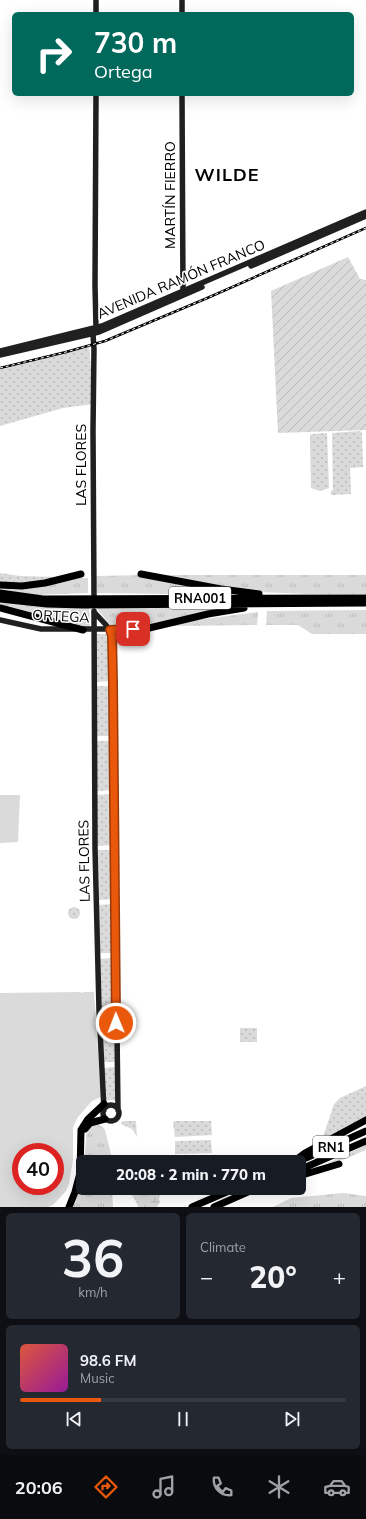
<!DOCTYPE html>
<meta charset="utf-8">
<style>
body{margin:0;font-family:Mulish,sans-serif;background:#242831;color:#f1f3f6;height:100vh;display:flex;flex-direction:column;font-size:15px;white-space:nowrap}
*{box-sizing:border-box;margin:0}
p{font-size:13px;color:#9ea1a6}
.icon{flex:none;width:22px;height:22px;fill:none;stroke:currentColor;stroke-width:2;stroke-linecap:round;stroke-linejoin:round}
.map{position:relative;height:1207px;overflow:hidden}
.side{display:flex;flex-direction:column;gap:6px;padding:6px;background:#0d0f14;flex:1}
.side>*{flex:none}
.hud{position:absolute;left:12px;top:12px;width:342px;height:84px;border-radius:6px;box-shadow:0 4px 16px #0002;background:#00695c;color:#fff;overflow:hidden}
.speed{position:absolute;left:12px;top:1143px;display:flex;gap:8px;font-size:20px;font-weight:700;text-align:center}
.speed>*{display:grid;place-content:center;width:52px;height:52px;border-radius:50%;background:#171b24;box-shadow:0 4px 16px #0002;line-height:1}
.speed .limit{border:6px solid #d22;background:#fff;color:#111}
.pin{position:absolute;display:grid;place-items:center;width:34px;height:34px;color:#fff;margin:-17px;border-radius:8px;box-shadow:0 2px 6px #0006}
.me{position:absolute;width:44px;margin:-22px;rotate:359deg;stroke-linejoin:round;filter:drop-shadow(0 0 3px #0008)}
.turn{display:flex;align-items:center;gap:14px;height:84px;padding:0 16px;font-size:18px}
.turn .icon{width:52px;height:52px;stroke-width:2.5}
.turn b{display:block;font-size:28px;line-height:34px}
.big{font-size:30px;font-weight:800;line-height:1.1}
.side .widget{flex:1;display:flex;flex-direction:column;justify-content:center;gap:6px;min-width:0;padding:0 14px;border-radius:6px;background:#242831}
.side .dial{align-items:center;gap:0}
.dial b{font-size:52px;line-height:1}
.song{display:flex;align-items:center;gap:12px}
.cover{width:48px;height:48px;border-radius:6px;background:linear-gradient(135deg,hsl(10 70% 55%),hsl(300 70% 35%))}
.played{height:4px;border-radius:2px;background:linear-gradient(90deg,#ea580c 25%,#363941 25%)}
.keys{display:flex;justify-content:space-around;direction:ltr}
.heat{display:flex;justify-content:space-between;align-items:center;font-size:22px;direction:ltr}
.side .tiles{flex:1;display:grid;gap:6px;grid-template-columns:1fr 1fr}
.widget:last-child{grid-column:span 2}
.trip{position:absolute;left:76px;top:1155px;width:230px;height:40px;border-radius:6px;background:#171b24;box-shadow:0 4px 16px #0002;font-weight:800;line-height:40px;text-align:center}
.dock{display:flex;height:64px;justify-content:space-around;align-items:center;background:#090b0e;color:#9ea1a6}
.dock .icon{width:28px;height:28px}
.dock .current{color:#ea580c}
.dock b{font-size:18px;color:#f1f3f6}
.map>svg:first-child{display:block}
.grass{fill:url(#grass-tufts)}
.wetland{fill:url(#wetland-marsh)}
.park{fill:url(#park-dots)}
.garden{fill:url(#garden-furrows)}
.pitch{fill:#dadada;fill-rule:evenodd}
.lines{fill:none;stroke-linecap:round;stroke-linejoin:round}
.secondary{stroke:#202020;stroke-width:5.5}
.highway{stroke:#000;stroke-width:7}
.rail-casing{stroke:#000;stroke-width:2.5}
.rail{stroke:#fff;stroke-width:1;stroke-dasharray:3;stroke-linecap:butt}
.route-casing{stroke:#983908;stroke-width:10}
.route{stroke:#ea580c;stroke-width:7}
.labels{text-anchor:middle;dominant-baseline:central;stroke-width:3;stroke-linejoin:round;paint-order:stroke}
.shield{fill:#fff;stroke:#4c4c4c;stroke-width:1}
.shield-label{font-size:13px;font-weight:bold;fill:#000}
.street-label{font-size:14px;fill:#000;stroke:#fff}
.district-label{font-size:18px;font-weight:bold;letter-spacing:1px;fill:#000;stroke:#fff}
</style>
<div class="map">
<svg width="366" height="1207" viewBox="0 0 366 1207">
<defs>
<pattern id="grass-tufts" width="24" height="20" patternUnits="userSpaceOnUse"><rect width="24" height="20" fill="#dadada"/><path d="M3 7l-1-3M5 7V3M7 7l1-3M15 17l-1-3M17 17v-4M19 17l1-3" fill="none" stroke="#b9b9b9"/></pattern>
<pattern id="wetland-marsh" width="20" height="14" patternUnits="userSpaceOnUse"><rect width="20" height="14" fill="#dadada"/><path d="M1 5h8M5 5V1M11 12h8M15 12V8" fill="none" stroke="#b9b9b9"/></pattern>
<pattern id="park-dots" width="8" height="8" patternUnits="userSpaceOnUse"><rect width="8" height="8" fill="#dadada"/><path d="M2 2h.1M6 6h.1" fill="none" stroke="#b9b9b9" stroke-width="1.8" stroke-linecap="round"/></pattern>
<pattern id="garden-furrows" width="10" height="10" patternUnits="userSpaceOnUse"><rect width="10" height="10" fill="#dadada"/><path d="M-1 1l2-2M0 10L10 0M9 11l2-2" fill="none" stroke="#b9b9b9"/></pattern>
</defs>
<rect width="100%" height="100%" fill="#fff"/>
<path class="grass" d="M 145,575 L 240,595 L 97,593 L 96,576 Z
M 162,575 L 366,575 L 366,594 L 308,594 L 255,592 Z
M 79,578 L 88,578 L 88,593 L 33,595 L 0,589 L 0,587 Z
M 0,601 L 28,604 L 89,608 L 90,627 L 78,627 L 0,605 Z
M 240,605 L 142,626 L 111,626 L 98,610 L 98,608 Z
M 366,610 L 366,634 L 312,634 L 298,625 L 266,625 L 267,611 Z
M 258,612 L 257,625 L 172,626 L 174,623 Z
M 97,1124 L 103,1127 L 105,1130 L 110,1150 L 112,1162 L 84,1162 L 87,1129 L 89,1126 Z
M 366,1145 L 366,1150 L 342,1160 L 325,1164 Z
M 83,1167 L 83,1188 L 112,1188 L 113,1207 L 71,1207 Z
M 343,1193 L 366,1196 L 366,1207 L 273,1207 L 291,1198 Z"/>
<path class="wetland" d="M 124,1188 L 130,1188 L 133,1193 C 142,1194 151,1188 160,1195 L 159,1199 L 160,1202 L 157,1207 L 138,1207 C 137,1201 131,1192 125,1191 Z"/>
<path class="park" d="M 89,345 L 94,404 L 63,408 L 0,426 L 0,370 Z
M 360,431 L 362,433 L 363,467 L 350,468 L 351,494 L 331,495 L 331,491 L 333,490 L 332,433 Z
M 327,433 L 329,488 L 320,491 L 311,488 L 310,436 L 311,434 Z
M 0,573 L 20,576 L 60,577 L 40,582 L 0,583 Z
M 95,634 L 110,634 L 111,681 L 96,682 Z
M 95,686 L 111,686 L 111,736 L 95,736 Z
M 96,741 L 112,741 L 113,790 L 97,791 Z
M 112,794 L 113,845 L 97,846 L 96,795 Z
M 98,850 L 113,850 L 114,899 L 99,900 Z
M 113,904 L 115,953 L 100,953 L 98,905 Z
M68 913a6 6 0 1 1 12 0a6 6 0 1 1-12 0Z
M 113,958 L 114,1006 L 101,1007 L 100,959 Z
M 101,1012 L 114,1012 L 115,1062 L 102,1062 Z
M 240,1028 L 257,1028 L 257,1042 L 240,1042 Z
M 116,1067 L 116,1101 L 111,1100 L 106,1101 L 103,1068 Z
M 366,1086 L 366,1117 L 322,1140 L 334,1104 L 340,1098 Z
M 124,1121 L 136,1121 L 137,1137 L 132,1129 L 121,1124 L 122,1122 Z
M 175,1121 L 211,1121 L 212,1135 L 175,1137 L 173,1122 Z
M 211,1140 L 212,1153 L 175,1154 L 175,1141 Z
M 210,1157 L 210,1162 L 175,1162 L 175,1159 Z"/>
<path class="garden" d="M 348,257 L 360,279 L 366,280 L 366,430 L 278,433 L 271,291 Z"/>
<path class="pitch" d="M 0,795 L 20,795 L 18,842 L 0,843 Z
M 80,992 L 82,993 L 84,992 L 94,992 L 101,1097 L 92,1101 L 78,1117 L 73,1127 L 73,1160 L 69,1184 L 66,1191 L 53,1205 L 48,1207 L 0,1207 L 0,993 ZM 21,1152 L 55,1152 L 55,1186 L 21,1186 Z"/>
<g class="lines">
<path class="secondary" d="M 96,0 L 96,14
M 182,0 L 182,14
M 96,94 L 95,285 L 96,328
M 182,94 L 183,294
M 251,266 L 366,216
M 93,334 L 94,349 L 93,430 L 94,596
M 0,351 L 102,326 L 366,212
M 0,355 L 99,332 L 202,287
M 94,611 L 95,848 L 99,1010 L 104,1110
M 94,612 L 107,626 L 112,635 L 118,1110
M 0,620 L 41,629 L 145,629
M103 1113a8 8 0 1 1 16 0a8 8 0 1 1-16 0Z"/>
<path class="highway" d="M 141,574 L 221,589 L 259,594
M 0,585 L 22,586 L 45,583 L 81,574
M 0,593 L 43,599 L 366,598
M 0,599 L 47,604 L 84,605 L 366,603
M 0,608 L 83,630
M 145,629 L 208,614 L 244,608
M 85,1129 L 90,1123 L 105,1119
M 306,1158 L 366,1131
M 293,1162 L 305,1153 L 366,1120
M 299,1170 L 366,1141
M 299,1176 L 339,1164
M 69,1207 L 75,1192 L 80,1173 L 81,1130 L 88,1119 L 104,1104
M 192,1207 L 236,1188
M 214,1207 L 257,1188"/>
<g class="rail-casing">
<path id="rail" d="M 0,368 L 66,352 L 105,341 L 205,299 L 366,228"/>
</g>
<use href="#rail" class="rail"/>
</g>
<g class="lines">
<g class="route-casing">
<path id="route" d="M 116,1023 L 113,684 L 112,635 L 110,630 L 133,629"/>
</g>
<use href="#route" class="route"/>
</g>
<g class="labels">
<g class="shield">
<rect x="169" y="587" width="62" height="22" rx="3"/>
<rect x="313" y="1136" width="36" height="22" rx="3"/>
</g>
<g class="shield-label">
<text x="200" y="598">RNA001</text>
<text x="331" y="1147">RN1</text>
</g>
<g class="street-label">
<text transform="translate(170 195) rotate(-90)">MARTÍN FIERRO</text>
<text transform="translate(181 279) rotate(-23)">AVENIDA RAMÓN FRANCO</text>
<text transform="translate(81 465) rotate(-90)">LAS FLORES</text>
<text transform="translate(61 616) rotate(3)">ORTEGA</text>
<text transform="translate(84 861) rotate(-91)">LAS FLORES</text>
</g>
<g class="district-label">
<text x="227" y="174">WILDE</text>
</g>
</g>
</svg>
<div class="speed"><div class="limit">40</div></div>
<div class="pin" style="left:133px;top:629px;background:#d93025"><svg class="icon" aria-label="arrive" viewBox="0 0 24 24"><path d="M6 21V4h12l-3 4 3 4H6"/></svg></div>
<svg class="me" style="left:116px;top:1023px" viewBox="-20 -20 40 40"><circle r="17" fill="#ea580c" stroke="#fff" stroke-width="3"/><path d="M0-11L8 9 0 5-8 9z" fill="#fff"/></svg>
<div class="trip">20:08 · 2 min · 770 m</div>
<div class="hud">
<div class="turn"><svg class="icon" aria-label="right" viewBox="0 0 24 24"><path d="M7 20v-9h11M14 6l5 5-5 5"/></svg><div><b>730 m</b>Ortega</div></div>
</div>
</div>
<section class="side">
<div class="tiles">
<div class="widget dial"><b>36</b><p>km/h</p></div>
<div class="widget"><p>Climate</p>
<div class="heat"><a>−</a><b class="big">20°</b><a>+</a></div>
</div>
<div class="widget">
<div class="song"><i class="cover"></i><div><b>98.6 FM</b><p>Music</p></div></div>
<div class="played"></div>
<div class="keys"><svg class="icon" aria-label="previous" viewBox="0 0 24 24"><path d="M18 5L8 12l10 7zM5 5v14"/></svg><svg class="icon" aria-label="pause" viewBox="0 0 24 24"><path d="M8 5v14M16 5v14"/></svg><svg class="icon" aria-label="next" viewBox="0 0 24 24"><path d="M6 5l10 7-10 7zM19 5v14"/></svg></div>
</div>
</div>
</section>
<nav class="dock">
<b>20:06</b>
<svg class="icon current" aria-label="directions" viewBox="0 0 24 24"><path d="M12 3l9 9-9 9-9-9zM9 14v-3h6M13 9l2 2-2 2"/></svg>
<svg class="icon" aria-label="music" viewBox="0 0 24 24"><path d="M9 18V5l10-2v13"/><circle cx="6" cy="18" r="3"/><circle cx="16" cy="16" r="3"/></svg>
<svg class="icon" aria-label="phone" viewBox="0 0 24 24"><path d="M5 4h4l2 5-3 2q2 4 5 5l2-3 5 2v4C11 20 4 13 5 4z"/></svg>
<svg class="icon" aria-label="climate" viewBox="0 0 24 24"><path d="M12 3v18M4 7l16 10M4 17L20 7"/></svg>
<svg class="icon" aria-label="car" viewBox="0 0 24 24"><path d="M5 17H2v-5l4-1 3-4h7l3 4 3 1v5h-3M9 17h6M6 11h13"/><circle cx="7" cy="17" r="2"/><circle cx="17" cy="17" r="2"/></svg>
</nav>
